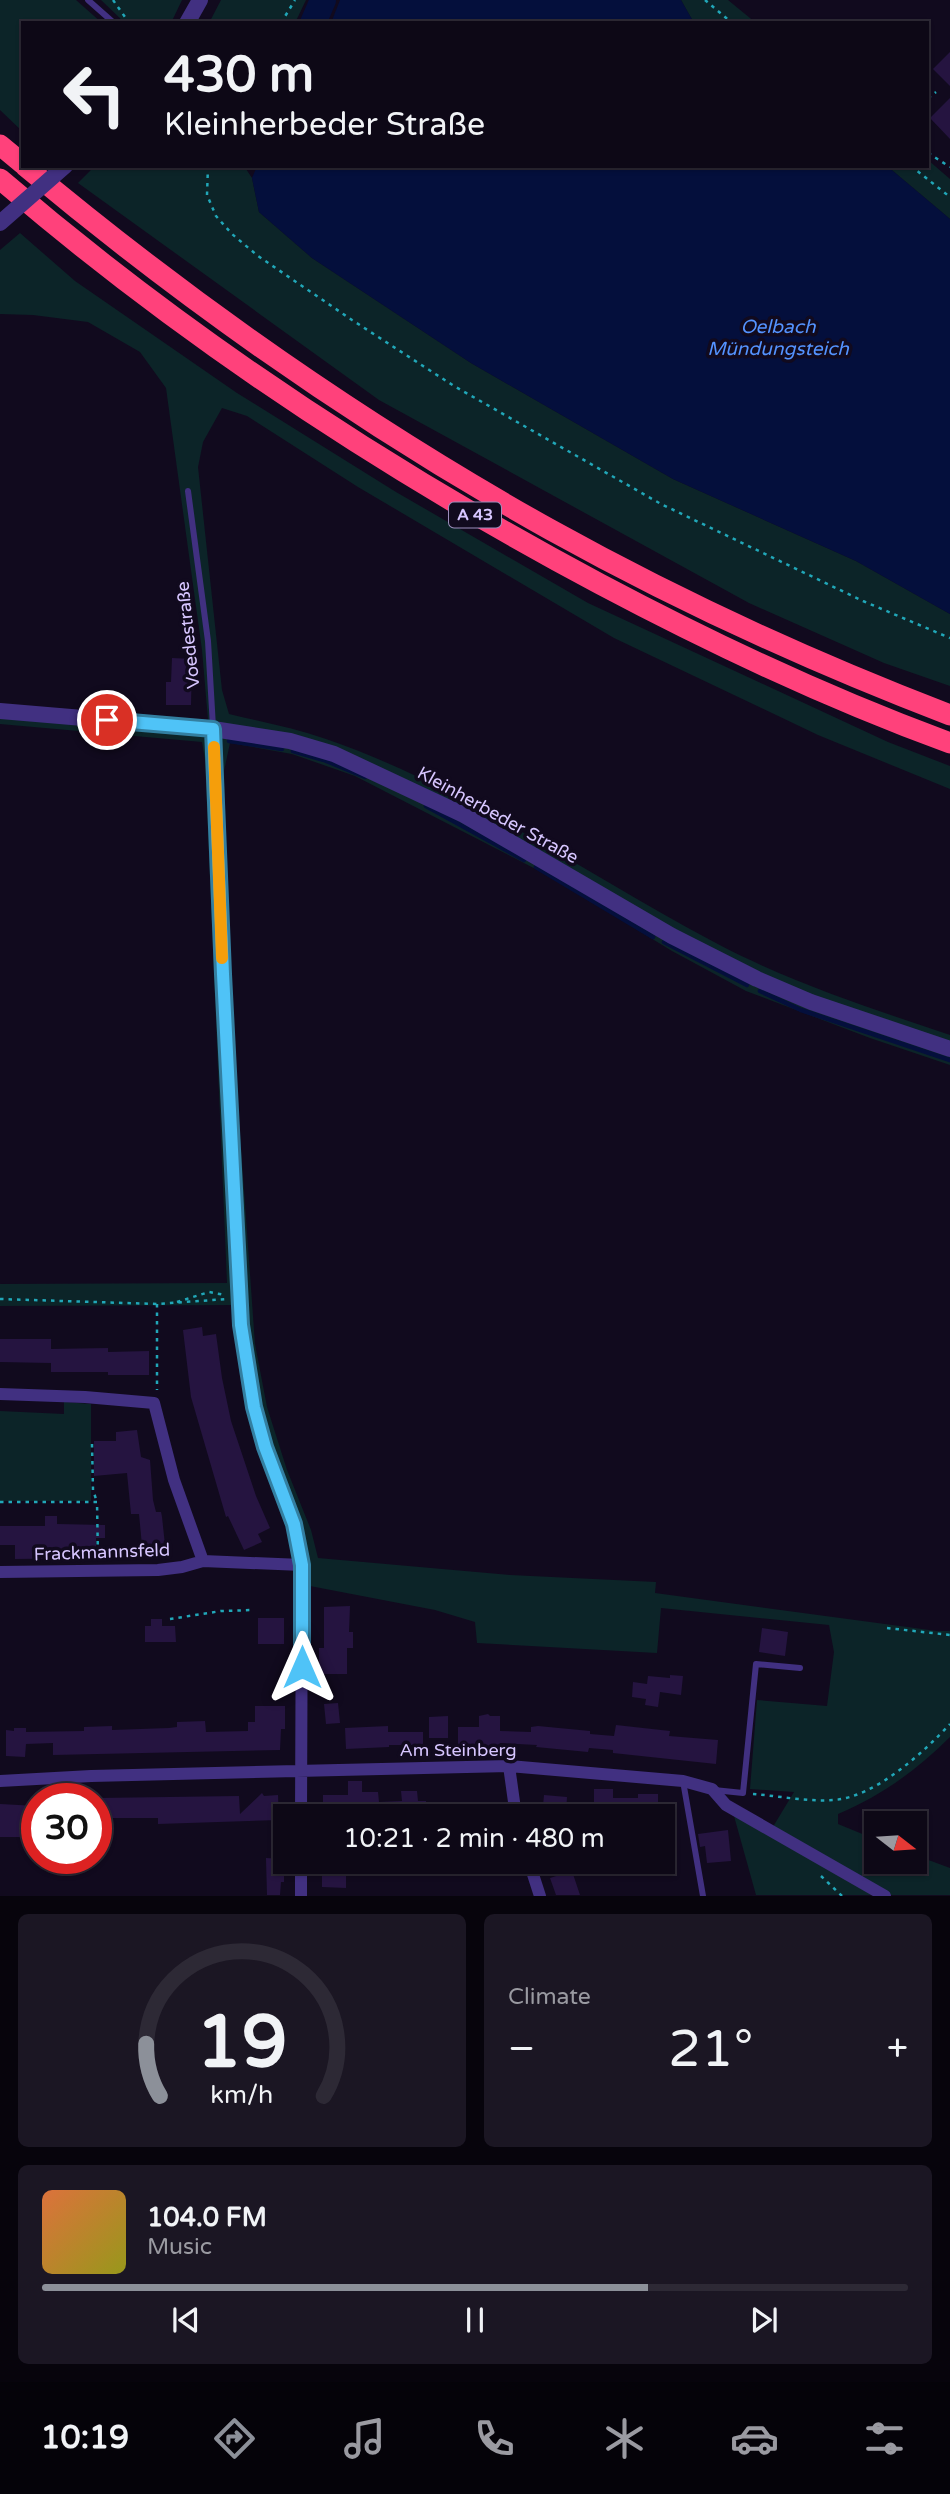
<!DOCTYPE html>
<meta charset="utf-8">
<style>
body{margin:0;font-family:"Varela Round",sans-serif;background:#1b1623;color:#f1f3f6;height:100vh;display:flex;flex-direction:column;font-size:26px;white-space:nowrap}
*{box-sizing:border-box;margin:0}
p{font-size:23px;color:#9a9aa1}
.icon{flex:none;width:38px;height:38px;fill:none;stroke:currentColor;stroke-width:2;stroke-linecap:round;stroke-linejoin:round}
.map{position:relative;height:1896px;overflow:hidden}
.side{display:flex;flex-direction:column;gap:18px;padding:18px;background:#07040c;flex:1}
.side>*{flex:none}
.top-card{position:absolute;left:21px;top:21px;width:908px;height:147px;border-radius:0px;box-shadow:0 2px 5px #0004,0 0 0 2px #2d2935;background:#0d0816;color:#f1f3f6;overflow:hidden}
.needle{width:46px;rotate:107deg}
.controls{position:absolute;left:864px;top:1811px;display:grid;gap:14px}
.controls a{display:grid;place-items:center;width:63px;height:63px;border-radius:0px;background:#0d0816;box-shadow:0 2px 5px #0004,0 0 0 2px #2d2935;font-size:35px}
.speed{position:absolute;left:21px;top:1783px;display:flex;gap:14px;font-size:35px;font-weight:700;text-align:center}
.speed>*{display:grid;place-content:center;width:91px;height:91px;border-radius:50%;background:#0d0816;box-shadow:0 2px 5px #0004,0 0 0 2px #2d2935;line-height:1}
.speed .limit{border:10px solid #d22;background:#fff;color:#111}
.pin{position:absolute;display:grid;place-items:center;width:60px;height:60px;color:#fff;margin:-30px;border:4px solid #fff;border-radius:50%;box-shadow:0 2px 7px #0007}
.me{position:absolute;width:77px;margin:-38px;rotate:0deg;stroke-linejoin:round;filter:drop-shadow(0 0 5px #0008)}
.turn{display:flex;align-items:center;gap:24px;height:147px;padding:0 28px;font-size:32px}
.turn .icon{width:91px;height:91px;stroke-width:2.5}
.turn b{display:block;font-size:49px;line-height:60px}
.big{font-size:52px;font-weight:600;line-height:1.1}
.side .tile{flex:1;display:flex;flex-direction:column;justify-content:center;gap:10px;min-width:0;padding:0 24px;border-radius:10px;background:#1b1623}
.side .dial{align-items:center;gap:0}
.dial svg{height:182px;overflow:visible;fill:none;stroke:#2d2935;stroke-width:7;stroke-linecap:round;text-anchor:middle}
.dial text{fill:#f1f3f6;stroke:none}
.song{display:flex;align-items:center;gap:21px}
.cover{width:84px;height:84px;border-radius:10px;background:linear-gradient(135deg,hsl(20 70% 55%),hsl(60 70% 35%))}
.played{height:7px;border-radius:4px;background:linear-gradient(90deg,#8c9099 70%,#2d2935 70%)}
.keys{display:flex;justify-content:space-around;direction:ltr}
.heat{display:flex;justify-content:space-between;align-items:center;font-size:38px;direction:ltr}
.side .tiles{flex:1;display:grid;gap:18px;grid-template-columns:1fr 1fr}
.tile:last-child{grid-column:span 2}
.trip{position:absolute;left:273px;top:1804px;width:402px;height:70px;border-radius:0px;background:#0d0816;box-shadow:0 2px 5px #0004,0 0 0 2px #2d2935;font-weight:600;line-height:70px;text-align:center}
.dock{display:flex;height:112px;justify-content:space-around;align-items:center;background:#050309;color:#9a9aa1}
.dock .icon{width:49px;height:49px}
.dock .on{color:#8c9099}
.dock b{font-size:32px;color:#f1f3f6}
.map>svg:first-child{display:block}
.green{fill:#0c2428}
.water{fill:#040f3c}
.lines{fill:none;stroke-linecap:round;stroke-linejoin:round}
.stream{stroke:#040f3c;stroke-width:4.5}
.river{stroke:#040f3c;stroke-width:26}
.building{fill:#251440}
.path{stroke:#21a7b8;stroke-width:2.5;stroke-dasharray:3.5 5;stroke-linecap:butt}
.service{stroke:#413081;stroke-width:6}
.minor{stroke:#413081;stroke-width:12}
.tertiary{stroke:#413081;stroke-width:16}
.motorway{stroke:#ff417b;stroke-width:21}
.tertiary-bridge{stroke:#413081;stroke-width:16}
.route-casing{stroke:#337fa1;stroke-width:18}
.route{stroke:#4fc3f7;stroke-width:12}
.slow{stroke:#f59e0b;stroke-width:12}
.labels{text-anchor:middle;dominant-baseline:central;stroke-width:7;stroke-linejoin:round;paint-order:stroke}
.shield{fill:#110a1e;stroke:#9c8ebc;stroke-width:2}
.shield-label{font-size:16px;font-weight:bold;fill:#d7c6ff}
.street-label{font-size:18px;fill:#d7c6ff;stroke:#110a1e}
.water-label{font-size:19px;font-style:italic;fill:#5493ff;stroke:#110a1e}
</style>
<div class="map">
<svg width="950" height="1896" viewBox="0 0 950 1896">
<rect width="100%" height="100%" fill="#110a1e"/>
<path class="green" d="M 0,0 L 76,0 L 102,23 L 23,23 L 23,132 L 0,110 Z
M 101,0 L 182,0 L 171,23 L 125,23 Z
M 221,0 L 306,0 L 295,23 L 209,23 Z
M 681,0 L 728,0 L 756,23 L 694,23 Z
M 928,160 L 950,179 L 950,219 L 887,166 L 928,166 Z
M 95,166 L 244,166 L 252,178 L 259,212 L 312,258 L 471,363 L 673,479 L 856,561 L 950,614 L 950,686 L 884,663 L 749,603 L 379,400 L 78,183 Z
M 20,233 L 75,281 L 237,393 L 396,492 L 588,603 L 888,742 L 950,766 L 950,789 L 818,735 L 614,638 L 358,487 L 247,416 L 222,408 L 203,442 L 198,467 L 222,690 L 229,714 C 262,722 294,728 326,739 C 465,787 586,874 714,942 C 789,982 870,1008 950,1035 L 950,1065 L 870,1038 L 746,991 L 672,951 L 551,877 L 355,776 L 292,754 L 230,743 L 224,771 L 225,818 L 234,1050 L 255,1344 L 267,1407 L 287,1470 L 311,1530 L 318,1558 L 510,1575 L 656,1582 L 655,1593 L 937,1631 L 950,1631 L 950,1737 C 917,1770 881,1796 838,1814 L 838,1824 L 877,1840 L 877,1862 L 915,1862 L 915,1855 L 950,1868 L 950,1895 L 756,1895 L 734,1816 L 768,1835 L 794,1792 L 750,1789 L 757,1700 L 827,1706 L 834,1652 L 829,1625 L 661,1608 L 657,1653 L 477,1643 L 475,1622 L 435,1610 L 310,1586 C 310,1535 285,1491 270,1442 C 257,1398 250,1352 244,1305 L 0,1306 L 0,1284 L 227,1283 L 205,760 L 202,742 L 0,724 L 0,704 L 208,720 L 202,650 L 166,388 L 140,352 L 88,322 L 33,315 L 0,314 L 0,250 Z
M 64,1402 L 91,1404 L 91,1501 L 0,1501 L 0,1411 L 64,1414 Z"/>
<path class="water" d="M 340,0 L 681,0 L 694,23 L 331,23 Z
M 257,166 L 887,166 L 950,219 L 950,614 L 856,561 L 673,479 L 471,363 L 312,258 L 259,212 L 252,178 Z"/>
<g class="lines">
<path class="stream" d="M 229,741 L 282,749
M 293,751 L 324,760 L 365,777
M 426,806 L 524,860
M 536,867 L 653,937
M 664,942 L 747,985
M 760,991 L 801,1010 L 950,1060"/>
<path class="river" d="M 313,23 L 323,0"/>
</g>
<path class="building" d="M 950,52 L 950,86 L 933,69 Z
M 950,98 L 950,139 L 930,118 Z
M 172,658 L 192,659 L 191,705 L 166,705 L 166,682 L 171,682 Z
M 202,1327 L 203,1336 L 216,1334 L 222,1378 L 231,1421 L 256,1496 L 270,1528 L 258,1534 L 262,1542 L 244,1550 L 228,1516 L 226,1517 L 191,1397 L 183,1330 Z
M 0,1339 L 51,1339 L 51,1349 L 108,1348 L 108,1352 L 149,1351 L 149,1375 L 108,1375 L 108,1372 L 51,1372 L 51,1363 L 0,1362 Z
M 137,1430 L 141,1457 L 150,1460 L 153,1500 L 156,1512 L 161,1512 L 162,1517 L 166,1554 L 143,1556 L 139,1514 L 131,1514 L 127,1473 L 94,1476 L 94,1441 L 116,1441 L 116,1432 Z
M 45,1516 L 57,1516 L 57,1524 L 105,1525 L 105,1538 L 96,1538 L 96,1558 L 15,1559 L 15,1545 L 0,1545 L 0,1526 L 45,1526 Z
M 350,1606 L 349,1632 L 353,1632 L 353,1648 L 347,1648 L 347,1674 L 319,1674 L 319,1648 L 324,1648 L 324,1607 Z
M 258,1618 L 284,1618 L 284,1644 L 258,1644 Z
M 151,1619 L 162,1619 L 162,1626 L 175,1626 L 176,1642 L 145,1642 L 145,1626 L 151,1626 Z
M 762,1628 L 788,1632 L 785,1656 L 759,1652 Z
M 670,1675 L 683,1676 L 681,1695 L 660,1692 L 658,1707 L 645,1705 L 646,1699 L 632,1697 L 633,1682 L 647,1684 L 648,1676 L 670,1678 Z
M 338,1703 L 340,1723 L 326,1724 L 324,1704 Z
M 255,1706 L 285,1706 L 285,1729 L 281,1729 L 280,1750 L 53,1755 L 53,1743 L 26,1744 L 25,1757 L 6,1756 L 6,1730 L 14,1731 L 14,1728 L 26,1728 L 26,1732 L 84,1731 L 84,1727 L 112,1726 L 112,1730 L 169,1728 L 177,1727 L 177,1722 L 205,1721 L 206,1732 L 248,1731 L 248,1722 L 255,1722 Z
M 488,1714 L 490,1716 L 500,1716 L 500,1731 L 531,1732 L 531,1727 L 538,1726 L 590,1731 L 590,1734 L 614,1736 L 616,1725 L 670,1731 L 669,1736 L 718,1740 L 716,1764 L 613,1753 L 613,1750 L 589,1748 L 588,1752 L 536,1747 L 537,1745 L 500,1743 L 499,1747 L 458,1746 L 458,1727 L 479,1727 L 479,1716 Z
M 448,1716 L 448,1738 L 429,1738 L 429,1717 Z
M 388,1726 L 388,1732 L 423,1732 L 423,1745 L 389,1745 L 389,1747 L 346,1749 L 345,1728 Z
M 348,1781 L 362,1781 L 362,1792 L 378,1792 L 379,1802 L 402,1801 L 401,1791 L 417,1791 L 418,1801 L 426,1801 L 426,1813 L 387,1816 L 323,1816 L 323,1795 L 348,1795 Z
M 594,1789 L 613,1789 L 613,1798 L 638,1798 L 638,1794 L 658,1794 L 658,1802 L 677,1802 L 677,1828 L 663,1827 L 663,1816 L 643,1816 L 643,1811 L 594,1813 Z
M 262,1793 L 264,1796 L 278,1795 L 279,1820 L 158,1824 L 158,1818 L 98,1818 L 98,1798 L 239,1796 L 240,1814 Z
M 544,1795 L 567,1797 L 566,1813 L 557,1812 L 557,1816 L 542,1816 Z
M 0,1804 L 37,1806 L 37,1837 L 0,1837 Z
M 728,1830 L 731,1861 L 707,1863 L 705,1846 L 700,1847 L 698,1834 Z
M 266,1858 L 284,1859 L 284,1882 L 281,1882 L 280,1895 L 267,1895 Z
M 322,1862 L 346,1862 L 346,1888 L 322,1887 Z
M 572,1871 L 580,1895 L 556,1895 L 550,1878 Z"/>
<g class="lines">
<path class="path" d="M 113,0 L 125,17 L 123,21
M 705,0 L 732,23
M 281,23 L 295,0
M 928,98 L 936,92
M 928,153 L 950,167
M 208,166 L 207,195 L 216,216 L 232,234 L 258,256 L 352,320 L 454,386 L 661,504 L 863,601 L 950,638
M 911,166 L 950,197
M 0,1299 L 157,1304 L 227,1299
M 177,1302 L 209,1292 L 225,1295
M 157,1304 L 157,1390
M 92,1444 L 93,1490 L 97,1502
M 0,1502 L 97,1502 L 98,1559
M 170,1619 L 221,1611 L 253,1610
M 887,1628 L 950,1635
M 753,1794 C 779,1796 808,1802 834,1800 C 875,1797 923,1753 950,1724
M 821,1876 L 842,1896"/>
<path class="service" d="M 88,0 L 114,23
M 188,491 L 208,641 L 213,727
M 683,1781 L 703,1896
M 714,1790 L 743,1793 L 756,1664 L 800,1668"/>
<path class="minor" d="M 213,729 L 223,974 L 241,1325 L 254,1407 L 265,1447 L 294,1524 L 302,1565 L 301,1816
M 0,1394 L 85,1397 L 154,1403 L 174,1480 L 203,1561 L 182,1567 L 158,1570 L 0,1572
M 203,1561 L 302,1565
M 509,1766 L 516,1816
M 0,1781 L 91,1776 L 509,1766 L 683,1781 L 712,1789 L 726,1805 L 885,1896
M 301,1862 L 301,1896
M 529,1862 L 540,1896"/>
<path class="tertiary" d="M 187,23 L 200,0
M 0,711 L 213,729 L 290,741 L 334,754 L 464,815 L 672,936 L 757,979 L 811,1002 L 950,1049"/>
<path class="motorway" d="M 0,145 L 23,164
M 25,166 C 189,303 365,426 551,530 C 679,601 814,663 950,715
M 0,179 C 184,337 386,470 600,584 C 713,644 830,699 950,743"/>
<path class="tertiary-bridge" d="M 0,223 L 65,166"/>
</g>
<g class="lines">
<g class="route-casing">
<path id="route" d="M 107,720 L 213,729 L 223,974 L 241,1325 L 254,1407 L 265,1447 L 294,1524 L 302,1565 L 302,1667"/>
</g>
<use href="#route" class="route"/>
<path class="slow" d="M 214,747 L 222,958"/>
</g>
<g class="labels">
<rect class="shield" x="449" y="502.5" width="52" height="25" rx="5"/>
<g class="shield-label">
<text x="475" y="515">A 43</text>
</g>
<g class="street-label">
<text transform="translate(188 635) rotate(-96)">Voedestraße</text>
<text transform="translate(498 815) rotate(29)">Kleinherbeder Straße</text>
<text transform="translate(102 1552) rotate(-2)">Frackmannsfeld</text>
<text x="458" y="1750">Am Steinberg</text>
</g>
<g class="water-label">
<text x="778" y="327">Oelbach<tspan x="778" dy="22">Mündungsteich</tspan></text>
</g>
</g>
</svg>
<div class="controls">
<a><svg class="needle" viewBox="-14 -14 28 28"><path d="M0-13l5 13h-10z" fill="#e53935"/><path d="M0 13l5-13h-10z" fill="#9a9aa1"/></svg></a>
</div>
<div class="speed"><div class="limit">30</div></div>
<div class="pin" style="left:107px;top:720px;background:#d93025"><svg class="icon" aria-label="arrive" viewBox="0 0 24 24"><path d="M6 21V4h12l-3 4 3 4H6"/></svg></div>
<svg class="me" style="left:302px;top:1667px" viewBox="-20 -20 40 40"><path d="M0-17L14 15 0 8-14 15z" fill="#4fc3f7" stroke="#fff" stroke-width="4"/></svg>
<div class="trip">10:21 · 2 min · 480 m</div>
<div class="top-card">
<div class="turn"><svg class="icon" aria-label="left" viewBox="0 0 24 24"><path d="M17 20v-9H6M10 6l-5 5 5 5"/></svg><div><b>430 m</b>Kleinherbeder Straße</div></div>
</div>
</div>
<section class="side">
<div class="tiles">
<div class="tile dial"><svg viewBox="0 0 100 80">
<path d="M14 69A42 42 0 1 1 86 69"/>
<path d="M14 69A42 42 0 0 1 8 46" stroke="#8c9099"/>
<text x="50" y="56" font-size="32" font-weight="700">19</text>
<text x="50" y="72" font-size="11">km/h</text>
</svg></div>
<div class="tile"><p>Climate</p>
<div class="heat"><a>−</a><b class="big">21°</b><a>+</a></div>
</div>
<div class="tile">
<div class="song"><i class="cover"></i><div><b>104.0 FM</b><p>Music</p></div></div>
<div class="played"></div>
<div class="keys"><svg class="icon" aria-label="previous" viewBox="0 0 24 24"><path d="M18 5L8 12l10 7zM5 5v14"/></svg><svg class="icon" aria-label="pause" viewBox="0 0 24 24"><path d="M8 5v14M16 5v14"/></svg><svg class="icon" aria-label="next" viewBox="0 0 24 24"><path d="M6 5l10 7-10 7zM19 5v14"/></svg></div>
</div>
</div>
</section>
<nav class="dock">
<b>10:19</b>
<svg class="icon on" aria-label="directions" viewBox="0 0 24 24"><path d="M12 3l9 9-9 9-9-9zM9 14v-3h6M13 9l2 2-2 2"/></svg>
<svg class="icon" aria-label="music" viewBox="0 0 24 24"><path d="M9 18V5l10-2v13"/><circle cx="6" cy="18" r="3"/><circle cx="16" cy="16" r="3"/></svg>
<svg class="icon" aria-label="phone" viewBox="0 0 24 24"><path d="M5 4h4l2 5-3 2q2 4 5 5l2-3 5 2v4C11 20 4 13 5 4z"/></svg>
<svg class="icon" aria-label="climate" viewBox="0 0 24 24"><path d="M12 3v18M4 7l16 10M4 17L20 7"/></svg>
<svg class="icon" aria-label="car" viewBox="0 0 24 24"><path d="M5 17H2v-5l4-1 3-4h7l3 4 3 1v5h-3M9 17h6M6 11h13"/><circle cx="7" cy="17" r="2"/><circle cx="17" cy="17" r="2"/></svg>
<svg class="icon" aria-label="filters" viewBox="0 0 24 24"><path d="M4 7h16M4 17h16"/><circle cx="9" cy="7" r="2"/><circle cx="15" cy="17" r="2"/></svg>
</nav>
